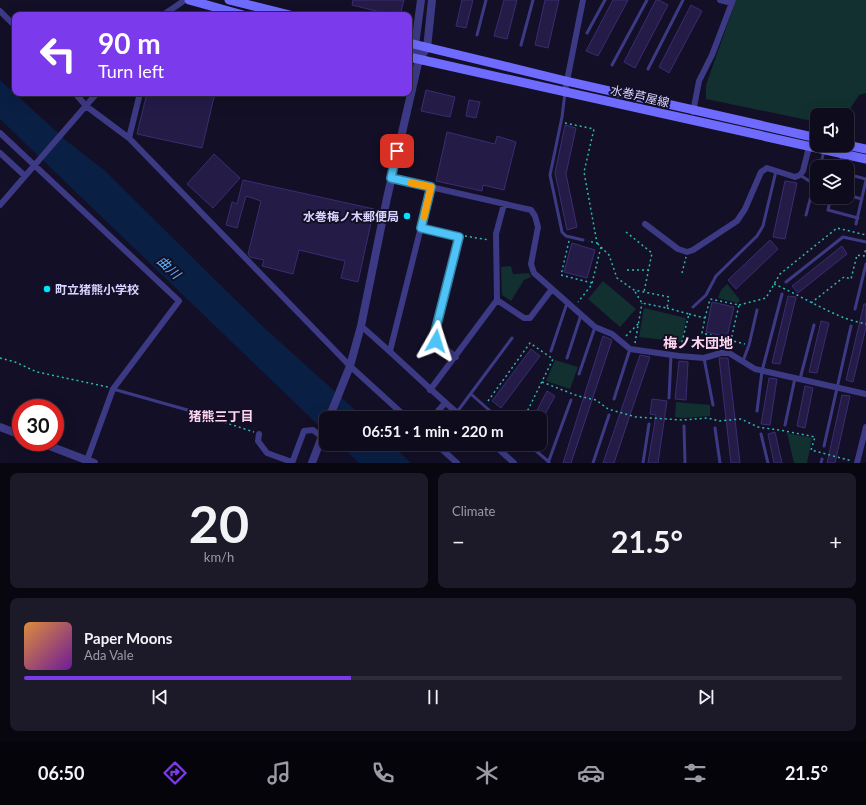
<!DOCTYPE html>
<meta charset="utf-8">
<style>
body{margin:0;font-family:Lato,"Noto Sans JP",sans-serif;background:#1c1929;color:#f1f3f6;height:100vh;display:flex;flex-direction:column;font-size:15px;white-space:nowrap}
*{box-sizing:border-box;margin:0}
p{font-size:13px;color:#9b9ba3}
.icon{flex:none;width:22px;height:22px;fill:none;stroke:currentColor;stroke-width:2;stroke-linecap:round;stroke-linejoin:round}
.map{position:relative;height:463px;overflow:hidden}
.side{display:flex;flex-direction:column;gap:10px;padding:10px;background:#08060f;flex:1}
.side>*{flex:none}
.guide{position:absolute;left:12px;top:12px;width:400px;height:84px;border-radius:8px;box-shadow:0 4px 16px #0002,0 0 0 1px #2e2b3b;background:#7c3aed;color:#fff;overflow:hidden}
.controls{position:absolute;left:810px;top:108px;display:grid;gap:8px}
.controls a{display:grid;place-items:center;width:44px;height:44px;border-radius:8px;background:#0e0b1c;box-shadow:0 4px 16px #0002,0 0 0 1px #2e2b3b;font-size:20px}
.speed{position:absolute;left:12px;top:399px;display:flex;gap:8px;font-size:20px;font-weight:700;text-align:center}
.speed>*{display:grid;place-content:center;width:52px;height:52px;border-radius:50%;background:#0e0b1c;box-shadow:0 4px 16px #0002,0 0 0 1px #2e2b3b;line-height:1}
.speed .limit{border:6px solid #d22;background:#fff;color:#111}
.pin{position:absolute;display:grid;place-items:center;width:34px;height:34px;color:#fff;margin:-17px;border-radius:8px;box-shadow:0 2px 6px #0006}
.me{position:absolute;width:44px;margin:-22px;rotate:6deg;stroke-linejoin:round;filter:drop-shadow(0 0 3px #0008)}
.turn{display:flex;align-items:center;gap:14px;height:84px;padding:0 20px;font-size:18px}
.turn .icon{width:52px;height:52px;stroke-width:2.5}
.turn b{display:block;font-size:28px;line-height:34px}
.big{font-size:30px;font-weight:700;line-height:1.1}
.side .card{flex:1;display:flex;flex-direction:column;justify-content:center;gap:6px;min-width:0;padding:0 14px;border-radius:8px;background:#1c1929}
.side .dial{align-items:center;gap:0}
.dial b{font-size:52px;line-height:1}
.song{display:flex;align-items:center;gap:12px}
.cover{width:48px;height:48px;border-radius:6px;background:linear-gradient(135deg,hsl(30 70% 55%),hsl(280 70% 35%))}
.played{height:4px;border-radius:2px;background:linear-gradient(90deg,#7c3aed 40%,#2e2b3b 40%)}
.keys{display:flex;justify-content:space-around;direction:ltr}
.heat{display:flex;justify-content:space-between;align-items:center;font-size:22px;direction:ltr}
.side .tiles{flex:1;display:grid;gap:10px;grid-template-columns:1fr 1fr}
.card:last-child{grid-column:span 2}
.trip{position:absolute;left:319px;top:411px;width:228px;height:40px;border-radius:8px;background:#0e0b1c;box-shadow:0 4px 16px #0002,0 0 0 1px #2e2b3b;font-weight:700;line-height:40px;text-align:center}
.menu{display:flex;height:64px;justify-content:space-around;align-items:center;background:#06040b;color:#9b9ba3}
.menu .icon{width:28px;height:28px}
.menu .active{color:#7c3aed}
.menu b{font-size:18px;color:#f1f3f6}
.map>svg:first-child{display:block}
.green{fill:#12302f}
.water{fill:#0a1f44}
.building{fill:#241b47;stroke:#3b2d73}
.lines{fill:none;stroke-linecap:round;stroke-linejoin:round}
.path{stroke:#2fb8b0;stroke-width:1.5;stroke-dasharray:2 3;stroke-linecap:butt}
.service{stroke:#3d3a85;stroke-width:3}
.minor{stroke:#3d3a85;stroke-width:6}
.tertiary{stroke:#3d3a85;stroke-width:8}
.secondary{stroke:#6f6bff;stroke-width:9}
.route-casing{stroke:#337fa1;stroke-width:10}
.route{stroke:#4fc3f7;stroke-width:7}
.slow{stroke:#f59e0b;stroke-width:7}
.poi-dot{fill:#00e5ff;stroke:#130f26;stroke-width:1.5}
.labels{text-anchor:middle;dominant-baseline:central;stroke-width:4;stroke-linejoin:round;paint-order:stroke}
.street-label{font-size:12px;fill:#d9d4ff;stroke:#130f26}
.poi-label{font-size:12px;font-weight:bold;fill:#d9d4ff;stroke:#130f26;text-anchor:end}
.water-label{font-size:13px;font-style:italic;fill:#62b6ff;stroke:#130f26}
.neighbourhood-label{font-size:13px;font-weight:bold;fill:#ffd6f0;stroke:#130f26}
.quarter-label{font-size:14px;font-weight:bold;fill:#ffd6f0;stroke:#130f26}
</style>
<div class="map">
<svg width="866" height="463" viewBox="0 0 866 463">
<rect width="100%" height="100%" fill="#130f26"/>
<path class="green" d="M 736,0 L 866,0 L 866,93 L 859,95 L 846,115 L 817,115 L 817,122 L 706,99 L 706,85 Z
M 511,266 L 513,274 L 529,273 L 531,277 L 524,280 L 511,301 L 502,295 L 501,267 Z
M 603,281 L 636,309 L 620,327 L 588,299 Z
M 727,284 L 740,300 L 738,303 L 718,298 L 721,290 Z
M 644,308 L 686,318 L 682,342 L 639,337 Z
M 555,360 L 578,367 L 570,389 L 546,381 Z
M 676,402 L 710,405 L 710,416 L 683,418 L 675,417 Z
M 787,433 L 812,438 L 807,463 L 794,463 Z"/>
<path class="water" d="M 0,80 L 68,142 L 104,170 L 259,323 L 364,418 L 326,418 L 326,432 L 316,423 L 0,119 Z
M 339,444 L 391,444 L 411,463 L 359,463 Z"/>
<path class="building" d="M 353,0 L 404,0 L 400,15 L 392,15 L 352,5 Z
M 462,0 L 473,0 L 466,28 L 456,26 Z
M 504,0 L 517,0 L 507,39 L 494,36 Z
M 545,0 L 559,0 L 548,48 L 535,45 Z
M 613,0 L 628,0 L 598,56 L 586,51 Z
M 656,0 L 659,0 L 668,5 L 635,68 L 624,62 Z
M 691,5 L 702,11 L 669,73 L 659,67 Z
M 426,90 L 455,97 L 450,117 L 421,111 Z
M 147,93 L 215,93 L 202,148 L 137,134 Z
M 469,100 L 480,102 L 476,118 L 466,116 Z
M 565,125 L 576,128 L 566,174 L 577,227 L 567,230 L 555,173 Z
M 447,132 L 495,144 L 497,136 L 516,142 L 504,190 L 483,185 L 482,191 L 436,181 Z
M 214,154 L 240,178 L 213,208 L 187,184 Z
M 243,180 L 374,209 L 358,282 L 341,278 L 345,261 L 299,250 L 293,274 L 262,266 L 264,260 L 250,257 L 248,254 L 261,201 L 246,196 L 237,228 L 226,225 L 232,202 L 237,204 Z
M 785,181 L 797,183 L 785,239 L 773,237 Z
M 770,240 L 778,249 L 736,289 L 728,280 Z
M 572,243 L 595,250 L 587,278 L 564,272 Z
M 842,246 L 847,254 L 798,293 L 792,286 Z
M 788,296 L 796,297 L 780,364 L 772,363 Z
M 712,302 L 734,307 L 727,337 L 706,332 Z
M 864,304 L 866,304 L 866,327 L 853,382 L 846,380 Z
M 821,321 L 829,323 L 817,373 L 809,372 Z
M 603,336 L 612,340 L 571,463 L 563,463 Z
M 531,349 L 540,356 L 501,408 L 492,401 Z
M 640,355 L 650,357 L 629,418 L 614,463 L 603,463 Z
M 719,358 L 728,358 L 740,463 L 731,463 Z
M 679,361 L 688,362 L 686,400 L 675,399 Z
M 769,378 L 777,379 L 770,425 L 761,424 Z
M 805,386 L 813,388 L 805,428 L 797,426 Z
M 547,391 L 555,396 L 543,418 L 533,418 Z
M 842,395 L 850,396 L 835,463 L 827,463 Z
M 652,399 L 667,401 L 658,463 L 648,463 L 656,415 L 650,414 Z
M 775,432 L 782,463 L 774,463 L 768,434 Z"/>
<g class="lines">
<path class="path" d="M 565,123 L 594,129 L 584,172 L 597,243 L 588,241
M 626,232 L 652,253 L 644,292
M 465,236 L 489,240
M 569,241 L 561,275 L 592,283 L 590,287 L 578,302
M 601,247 L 609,255 L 617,278 L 634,290 L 669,297 L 667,308 L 642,303 L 634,290
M 627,270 L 649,270
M 682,273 L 686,257
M 592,283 L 601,247 L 597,243
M 774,284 C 797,294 818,307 842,317 C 849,320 858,322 866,324
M 811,303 L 844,277 L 851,279 L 857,255 L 864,256 L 866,248
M 739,305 L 766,298 L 780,274 L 837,228 L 866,235
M 667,308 L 689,314 L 680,350
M 689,314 L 705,318 L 702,333 L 745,344
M 705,318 L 710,299 L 739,305 L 731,340
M 626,336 L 639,323
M 635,343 L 642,303
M 0,358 L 15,362 L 37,372 L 108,387
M 542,382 L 578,396 L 596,400 L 608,409 L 636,417 L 682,420 L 708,418 L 719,421 L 741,419 L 758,427 L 785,431 L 815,437 L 811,450 L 852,461
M 488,401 L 530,343 L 553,359 L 524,418
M 196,413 L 254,432"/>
<path class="service" d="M 587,33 L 605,0
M 477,35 L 486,0
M 521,45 L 533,0
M 612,65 L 647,0
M 648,69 L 683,0
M 565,93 L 562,117 L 550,175 L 562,232 L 566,236 L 583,240
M 820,167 L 824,151
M 839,167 L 842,156
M 847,174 L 866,179
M 800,175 L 814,184 L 806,215
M 847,195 L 862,199
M 831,197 L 828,210 L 858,218
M 856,224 L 866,180
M 786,282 L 843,237 L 866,242
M 693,307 L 706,295 L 716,276 L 757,236 L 763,226 L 776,171
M 855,309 L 866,264
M 551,351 L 567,303
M 567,358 L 581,315
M 704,358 L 713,405
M 743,361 L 749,345 L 757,310
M 579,374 L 595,327
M 800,379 L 814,325
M 113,389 L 191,411
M 471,394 L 498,418
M 669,398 L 671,355
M 614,399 L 630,349
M 757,411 L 762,371 L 782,294
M 457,412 L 512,338
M 785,425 L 795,378
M 684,426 L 685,463
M 715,428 L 720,463
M 761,434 L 768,463
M 528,444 L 549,462
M 824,446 L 851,326
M 548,463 L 571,400
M 593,463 L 609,415
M 643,463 L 649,424
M 821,463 L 822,459"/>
<path class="minor" d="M 720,0 L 732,3
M 0,11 L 15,26
M 118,15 L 163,15
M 163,15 L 185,0
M 565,91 L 583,0
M 75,93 L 86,106 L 129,138 L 350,366 L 407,418
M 693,112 L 699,81 L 712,55 L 733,0
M 0,133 L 179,301 L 113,389 L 86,463
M 129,138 L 140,93
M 0,153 L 25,176
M 391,178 L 531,210 L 535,216 L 538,227 L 531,264 L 534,273 L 595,327 L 612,334 L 630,349 L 679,356 L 704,358 L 721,353 L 729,353 L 755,369 L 866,394
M 0,205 L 97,93
M 645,224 L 678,249 L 687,252 L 693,250 L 737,221 L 745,209 L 761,172 L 767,168 L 795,177 L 800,175 L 803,171 L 809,147
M 421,228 L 459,237 L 434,336 L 436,341 L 456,357
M 497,300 L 524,318 L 530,318 L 552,289
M 361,326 C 396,356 428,388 463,418
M 390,351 L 431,187
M 430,390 L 497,300 L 496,234 L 504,204
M 432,418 L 445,403
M 259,434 L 258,441 L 267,453 L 292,462
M 436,444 L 457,463
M 493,444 L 514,463
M 467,448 L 471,444
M 292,463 L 304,431 L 313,430 L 322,437
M 857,463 L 866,427"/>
<path class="tertiary" d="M 419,59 L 415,45 L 421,0
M 329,418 L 350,366 L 361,326 L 387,198 L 419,59 L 427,48 L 432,0
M 0,427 L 21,435
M 39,442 L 94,463
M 312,463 L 326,426"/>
<path class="secondary" d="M 189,0 L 243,15
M 229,0 L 290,15
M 409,43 L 566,81 L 817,138
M 409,57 L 866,159
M 847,145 L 866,149"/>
</g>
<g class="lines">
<g class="route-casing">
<path id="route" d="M 397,151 L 391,178 L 431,187 L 421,228 L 459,237 L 434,336 L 436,341"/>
</g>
<use href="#route" class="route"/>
<path class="slow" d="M 411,183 L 431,187 L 424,217"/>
</g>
<g class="poi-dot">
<circle cx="407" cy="216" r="4"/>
<circle cx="47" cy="289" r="4"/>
</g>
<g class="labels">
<g class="street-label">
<text transform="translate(640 96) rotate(13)">水巻芦屋線</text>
</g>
<g class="poi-label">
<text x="399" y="216">水巻梅ノ木郵便局</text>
<text x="55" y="289" text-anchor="start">町立猪熊小学校</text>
</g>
<g class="water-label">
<text transform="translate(169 267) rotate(43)">曲川</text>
</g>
<g class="neighbourhood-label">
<text x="221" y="416">猪熊三丁目</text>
</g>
<g class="quarter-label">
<text x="698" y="342">梅ノ木団地</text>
</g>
</g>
</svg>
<div class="controls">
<a><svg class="icon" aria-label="sound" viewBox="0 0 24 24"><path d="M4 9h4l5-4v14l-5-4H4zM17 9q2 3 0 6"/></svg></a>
<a><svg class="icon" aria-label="layers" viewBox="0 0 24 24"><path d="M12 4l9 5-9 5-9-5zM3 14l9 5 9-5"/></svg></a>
</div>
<div class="speed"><div class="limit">30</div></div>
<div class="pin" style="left:397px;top:151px;background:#d93025"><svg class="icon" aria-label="arrive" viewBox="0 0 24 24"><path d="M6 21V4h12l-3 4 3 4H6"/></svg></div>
<svg class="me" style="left:436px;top:341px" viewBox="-20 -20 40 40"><path d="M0-17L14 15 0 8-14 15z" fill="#4fc3f7" stroke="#fff" stroke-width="4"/></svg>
<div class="trip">06:51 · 1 min · 220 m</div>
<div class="guide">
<div class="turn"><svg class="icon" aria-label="left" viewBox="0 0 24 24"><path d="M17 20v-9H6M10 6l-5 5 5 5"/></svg><div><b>90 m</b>Turn left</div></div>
</div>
</div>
<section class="side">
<div class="tiles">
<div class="card dial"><b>20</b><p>km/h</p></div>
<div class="card"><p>Climate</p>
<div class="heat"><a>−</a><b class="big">21.5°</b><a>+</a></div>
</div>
<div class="card">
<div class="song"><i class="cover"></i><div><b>Paper Moons</b><p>Ada Vale</p></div></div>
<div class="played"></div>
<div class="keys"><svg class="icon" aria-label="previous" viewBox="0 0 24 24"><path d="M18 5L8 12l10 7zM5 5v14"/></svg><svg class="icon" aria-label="pause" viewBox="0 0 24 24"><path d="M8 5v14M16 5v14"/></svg><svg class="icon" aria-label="next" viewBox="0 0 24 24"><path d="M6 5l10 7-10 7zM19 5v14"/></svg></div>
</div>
</div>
</section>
<nav class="menu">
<b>06:50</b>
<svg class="icon active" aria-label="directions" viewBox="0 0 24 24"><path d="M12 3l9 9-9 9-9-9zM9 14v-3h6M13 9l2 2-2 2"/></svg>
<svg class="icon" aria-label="music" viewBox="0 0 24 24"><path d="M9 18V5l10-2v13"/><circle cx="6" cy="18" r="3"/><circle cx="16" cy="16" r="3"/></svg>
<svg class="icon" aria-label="phone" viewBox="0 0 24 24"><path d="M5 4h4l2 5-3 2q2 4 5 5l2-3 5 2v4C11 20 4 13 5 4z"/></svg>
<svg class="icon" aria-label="climate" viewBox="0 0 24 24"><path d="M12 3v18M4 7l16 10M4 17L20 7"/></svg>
<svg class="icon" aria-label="car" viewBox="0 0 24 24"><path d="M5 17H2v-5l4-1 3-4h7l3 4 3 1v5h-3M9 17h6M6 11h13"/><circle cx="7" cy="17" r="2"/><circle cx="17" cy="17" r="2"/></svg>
<svg class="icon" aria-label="filters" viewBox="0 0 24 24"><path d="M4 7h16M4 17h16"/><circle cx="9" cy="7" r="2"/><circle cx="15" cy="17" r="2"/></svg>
<b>21.5°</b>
</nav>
